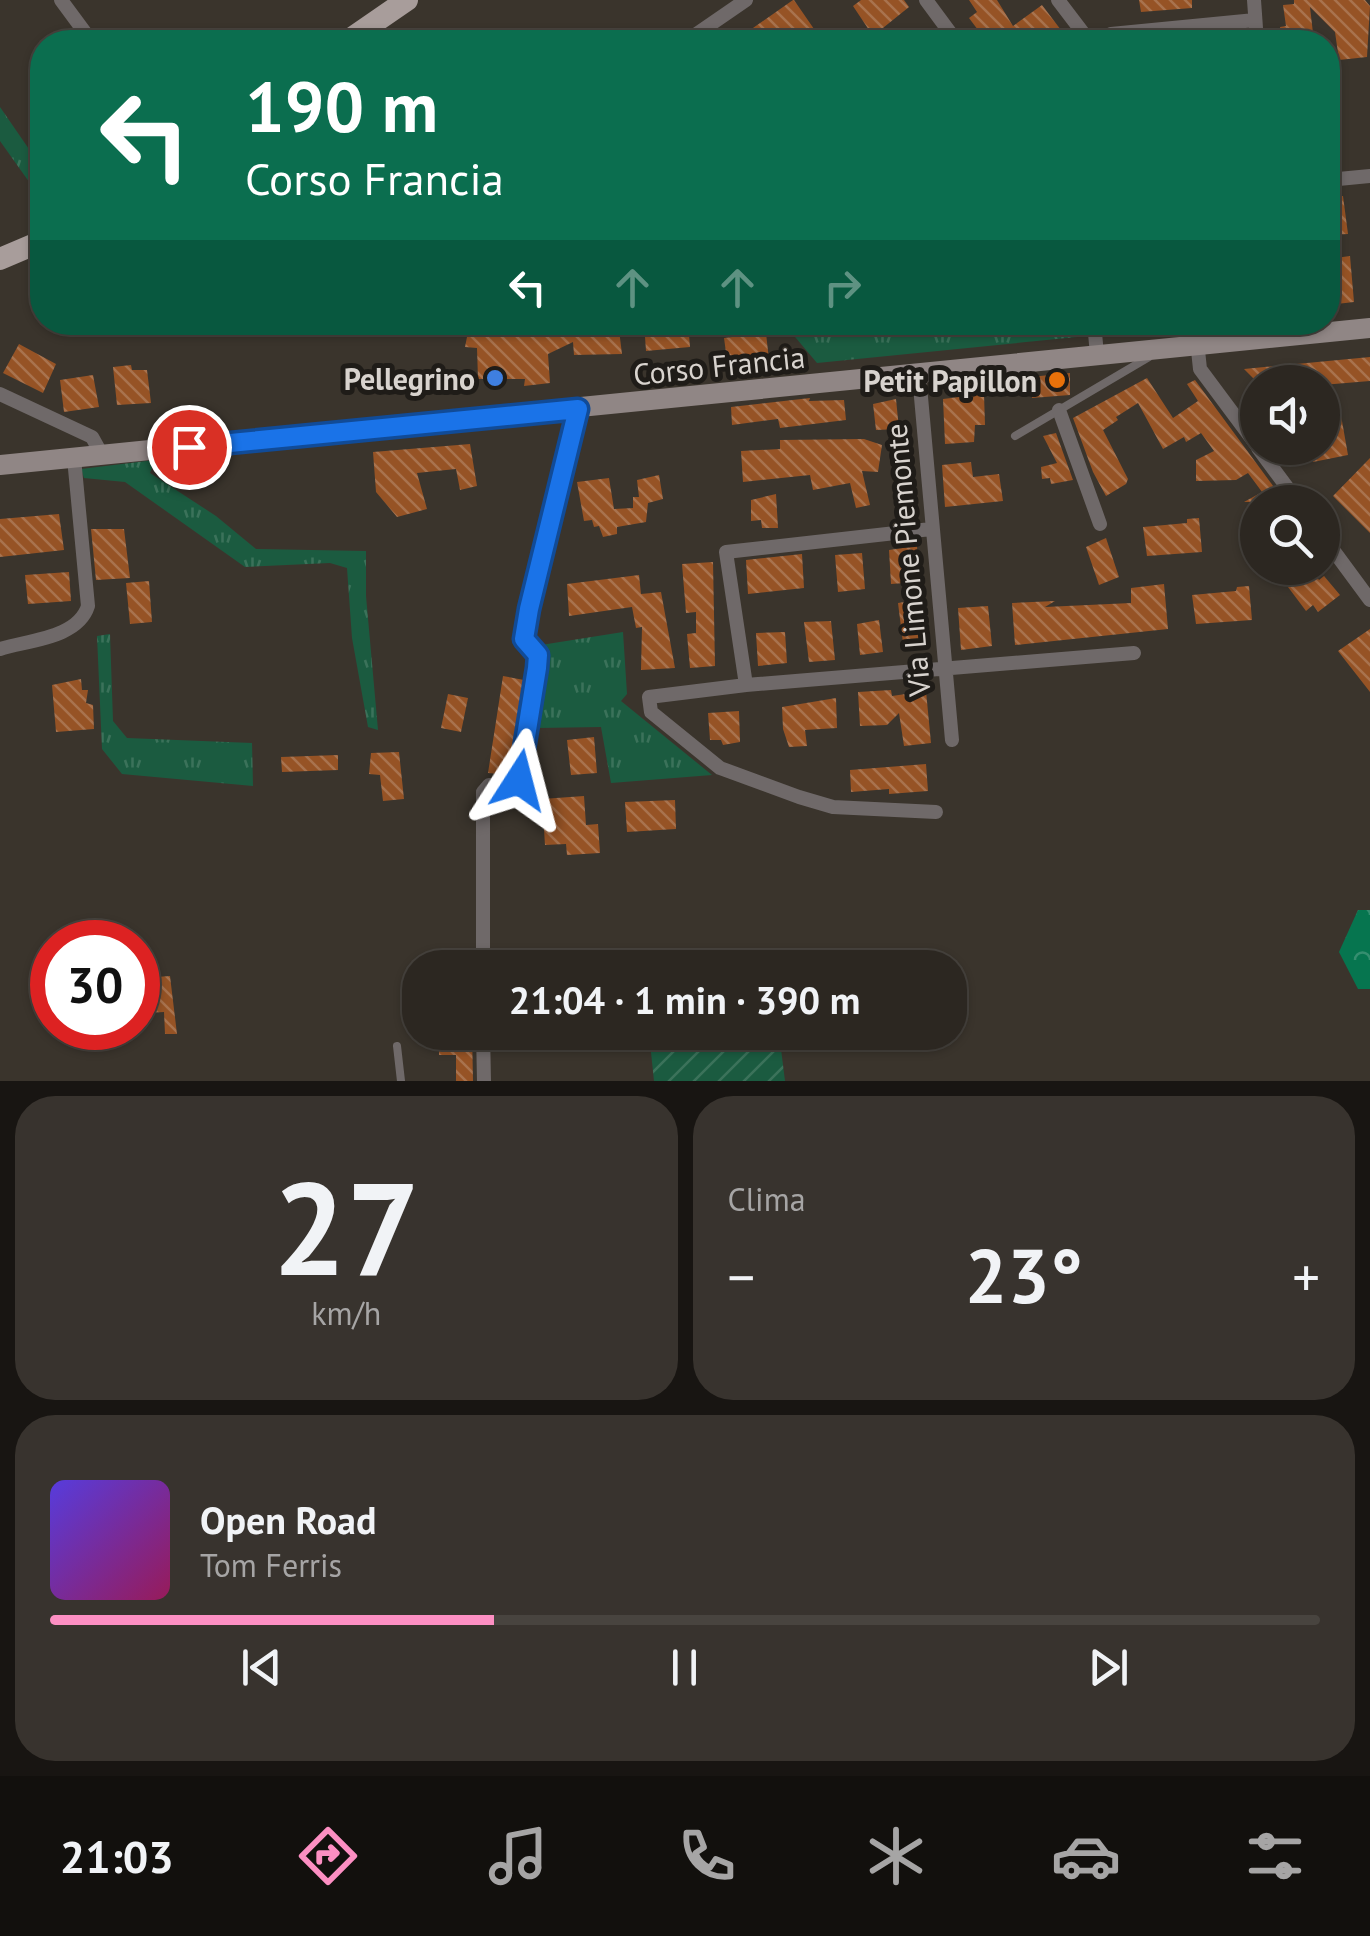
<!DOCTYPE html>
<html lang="it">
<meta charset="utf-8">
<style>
body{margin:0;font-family:"PT Sans",sans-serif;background:#38332e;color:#f1f3f6;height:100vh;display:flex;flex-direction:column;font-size:38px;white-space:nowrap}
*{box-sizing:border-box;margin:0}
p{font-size:32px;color:#a6a5a5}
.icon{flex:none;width:55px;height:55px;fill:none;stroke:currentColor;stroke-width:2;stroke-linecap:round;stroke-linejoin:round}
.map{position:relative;height:1081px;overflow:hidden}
.details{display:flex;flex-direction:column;gap:15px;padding:15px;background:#181512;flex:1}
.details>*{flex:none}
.hud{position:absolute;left:30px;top:30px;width:1310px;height:305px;border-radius:40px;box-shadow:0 2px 8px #0004,0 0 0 2px #48443f;background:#0b6e4f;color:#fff;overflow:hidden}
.tools{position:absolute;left:1240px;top:365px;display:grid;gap:20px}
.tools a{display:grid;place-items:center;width:100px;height:100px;border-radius:50%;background:#2c2721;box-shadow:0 2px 8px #0004,0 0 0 2px #48443f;font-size:50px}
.speed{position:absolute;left:30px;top:920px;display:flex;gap:20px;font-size:50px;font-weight:700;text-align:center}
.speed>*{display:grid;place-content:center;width:130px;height:130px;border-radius:50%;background:#2c2721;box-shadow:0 2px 8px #0004,0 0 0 2px #48443f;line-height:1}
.speed .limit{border:15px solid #d22;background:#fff;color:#111}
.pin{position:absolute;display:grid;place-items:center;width:85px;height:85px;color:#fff;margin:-42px;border:5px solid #fff;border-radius:50%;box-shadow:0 2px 10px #0007}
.me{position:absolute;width:110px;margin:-55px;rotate:9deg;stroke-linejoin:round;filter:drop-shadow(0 0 8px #0008)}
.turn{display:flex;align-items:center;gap:35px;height:210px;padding:0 50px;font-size:45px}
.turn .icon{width:130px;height:130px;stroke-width:2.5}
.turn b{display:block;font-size:70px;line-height:85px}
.lanes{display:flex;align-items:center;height:95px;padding:0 50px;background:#0003;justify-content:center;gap:50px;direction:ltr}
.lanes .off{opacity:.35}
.big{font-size:75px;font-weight:700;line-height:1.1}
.details .widget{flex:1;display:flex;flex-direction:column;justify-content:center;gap:15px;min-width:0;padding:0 35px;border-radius:40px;background:#38332e}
.details .dial{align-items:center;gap:0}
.dial b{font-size:130px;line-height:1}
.song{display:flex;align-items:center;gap:30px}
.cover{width:120px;height:120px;border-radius:15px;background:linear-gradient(135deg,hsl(250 70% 55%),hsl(330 70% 35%))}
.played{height:10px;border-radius:5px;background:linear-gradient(90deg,#fc8fc2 35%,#48443f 35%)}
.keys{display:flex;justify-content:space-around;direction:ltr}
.heat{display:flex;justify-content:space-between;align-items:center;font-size:55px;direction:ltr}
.details .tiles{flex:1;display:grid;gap:15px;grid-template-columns:1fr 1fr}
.widget:last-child{grid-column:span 2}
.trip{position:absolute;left:402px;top:950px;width:565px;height:100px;border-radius:40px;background:#2c2721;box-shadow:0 2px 8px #0004,0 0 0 2px #48443f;font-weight:700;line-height:100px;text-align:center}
.tab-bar{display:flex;height:160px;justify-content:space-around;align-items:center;background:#12100d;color:#a6a5a5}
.tab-bar .icon{width:70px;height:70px}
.tab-bar .active{color:#fc8fc2}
.tab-bar b{font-size:45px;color:#f1f3f6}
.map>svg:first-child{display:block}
.grass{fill:url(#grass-tufts)}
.forest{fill:url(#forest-crowns)}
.garden{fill:url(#garden-furrows)}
.building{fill:url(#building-back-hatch)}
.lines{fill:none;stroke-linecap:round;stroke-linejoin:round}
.lane{stroke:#6f6969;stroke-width:8}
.street{stroke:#6f6969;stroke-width:14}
.secondary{stroke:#908685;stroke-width:20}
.primary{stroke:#a89d9b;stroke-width:22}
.route-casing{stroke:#114b97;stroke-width:25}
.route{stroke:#1a73e8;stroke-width:18}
.shop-dot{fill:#3f7fe0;stroke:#1f1c18;stroke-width:4}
.food-dot{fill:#e8710a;stroke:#1f1c18;stroke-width:4}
.labels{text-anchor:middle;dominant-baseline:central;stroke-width:10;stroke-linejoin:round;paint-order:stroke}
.street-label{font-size:30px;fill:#d8d3ce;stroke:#1f1c18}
.poi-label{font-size:30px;font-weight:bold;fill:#d8d3ce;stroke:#1f1c18;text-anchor:end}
</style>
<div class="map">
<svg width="1370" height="1081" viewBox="0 0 1370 1081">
<defs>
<pattern id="grass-tufts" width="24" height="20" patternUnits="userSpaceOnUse" patternTransform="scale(2.5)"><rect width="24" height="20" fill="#1b5b40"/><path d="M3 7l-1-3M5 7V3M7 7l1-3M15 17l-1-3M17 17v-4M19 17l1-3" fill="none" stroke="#3b725a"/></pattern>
<pattern id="forest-crowns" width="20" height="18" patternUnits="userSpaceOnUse" patternTransform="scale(2.5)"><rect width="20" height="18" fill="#06754f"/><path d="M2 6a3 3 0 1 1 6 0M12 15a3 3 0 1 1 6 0" fill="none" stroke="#358e6f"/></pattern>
<pattern id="garden-furrows" width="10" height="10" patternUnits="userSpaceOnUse" patternTransform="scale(2.5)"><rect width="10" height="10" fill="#1b5b40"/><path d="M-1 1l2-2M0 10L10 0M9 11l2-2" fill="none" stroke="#3b725a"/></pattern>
<pattern id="building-back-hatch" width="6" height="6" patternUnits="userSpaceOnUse" patternTransform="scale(2.5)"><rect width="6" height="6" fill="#965325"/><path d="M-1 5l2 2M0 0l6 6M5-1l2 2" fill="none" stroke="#a9734e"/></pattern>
</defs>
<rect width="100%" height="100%" fill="#3a342c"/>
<path class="grass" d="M 0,107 L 42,168 L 42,181 L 32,186 L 0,141 Z
M 789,322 L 1077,323 L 1077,337 L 817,363 L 785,325 Z
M 155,460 L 150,473 L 216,516 L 256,549 L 366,551 L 366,596 L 378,730 L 368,727 L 352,638 L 347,568 L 330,563 L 245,567 L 125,482 L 84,478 L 81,469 Z
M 623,632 L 627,694 L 621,701 L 712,775 L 611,783 L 601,727 L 536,728 L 541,645 Z
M 110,634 L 113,721 L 127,738 L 252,743 L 253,786 L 122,774 L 102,749 L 97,636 Z"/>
<path class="forest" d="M 1358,910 L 1370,910 L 1370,989 L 1358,989 L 1339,952 Z"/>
<path class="garden" d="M 649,1033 L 779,1033 L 785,1081 L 654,1081 Z"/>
<path class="building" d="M 794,0 L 823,42 L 733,42 L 793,0 Z
M 861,0 L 904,0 L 909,7 L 873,36 L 853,6 Z
M 969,0 L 997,0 L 1013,26 L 1042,5 L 1064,34 L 1051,42 L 987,42 L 969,18 L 977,12 Z
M 1139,0 L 1192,0 L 1192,8 L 1141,12 Z
M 1294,0 L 1365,0 L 1370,6 L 1367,57 L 1339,60 L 1335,32 L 1310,7 L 1314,42 L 1282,42 L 1280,27 L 1286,26 L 1283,5 L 1294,4 Z
M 1343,196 L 1348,234 L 1328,235 L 1328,197 Z
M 1350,256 L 1354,302 L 1328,305 L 1328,259 Z
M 470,322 L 520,323 L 519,334 L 544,322 L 618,322 L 622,354 L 574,355 L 573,342 L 548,354 L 550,383 L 524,386 L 525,379 L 478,379 L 477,348 L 465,347 Z
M 644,322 L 688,322 L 690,347 L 646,351 Z
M 766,333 L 769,360 L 728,367 L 724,338 Z
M 19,344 L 56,364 L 43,393 L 3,373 Z
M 1370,357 L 1370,381 L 1322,385 L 1322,382 L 1257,382 L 1244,369 Z
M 131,365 L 132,370 L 147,370 L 151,403 L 117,405 L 113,367 Z
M 1070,373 L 1070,395 L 1032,398 L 1030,377 Z
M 93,375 L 99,407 L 64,412 L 60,380 Z
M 1147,378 L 1173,418 L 1198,401 L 1187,384 L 1195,380 L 1285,502 L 1244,502 L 1262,492 L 1248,473 L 1236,480 L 1196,481 L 1196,460 L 1214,451 L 1201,433 L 1186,442 L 1184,437 L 1163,449 L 1138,403 L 1116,417 L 1118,420 L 1103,430 L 1128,479 L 1126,484 L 1106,496 L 1093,472 L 1073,418 Z
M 984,394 L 985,425 L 975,425 L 974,442 L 945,444 L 943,399 Z
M 810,398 L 809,401 L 844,400 L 846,420 L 780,428 L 778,419 L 732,425 L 731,407 Z
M 896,399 L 899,429 L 876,430 L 873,404 Z
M 1339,404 L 1348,455 L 1313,462 L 1311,448 L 1322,448 L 1322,407 Z
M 1056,433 L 1073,480 L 1051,484 L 1050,478 L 1042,479 L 1041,467 L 1057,463 L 1043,436 Z
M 864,439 L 882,445 L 878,472 L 862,471 L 870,505 L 856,508 L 850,483 L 813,490 L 810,475 L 743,482 L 741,451 L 780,449 L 780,440 Z
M 470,444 L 477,486 L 460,490 L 456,469 L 417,473 L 427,509 L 397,517 L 376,492 L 373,452 Z
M 1370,458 L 1370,533 L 1333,496 Z
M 971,462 L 973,477 L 999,474 L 1003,501 L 945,507 L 942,465 Z
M 659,475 L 663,499 L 648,503 L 646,522 L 617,527 L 617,534 L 603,537 L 599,526 L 594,527 L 592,520 L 584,521 L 577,482 L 609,478 L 614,509 L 633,508 L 633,497 L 639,497 L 637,480 Z
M 776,494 L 778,528 L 762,528 L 761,520 L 751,521 L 751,500 Z
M 59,514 L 64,550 L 0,557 L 0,519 Z
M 1199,518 L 1202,552 L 1147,556 L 1143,527 L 1187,523 L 1187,519 Z
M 91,529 L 124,529 L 130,578 L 96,580 Z
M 1106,538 L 1119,577 L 1099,585 L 1086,547 Z
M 917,546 L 919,582 L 891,584 L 889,550 Z
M 862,553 L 865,589 L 838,592 L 835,555 Z
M 802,554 L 804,588 L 748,594 L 746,560 Z
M 713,562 L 715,666 L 690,668 L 687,634 L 696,633 L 696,612 L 686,613 L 682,564 Z
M 1311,569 L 1319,580 L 1324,576 L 1340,595 L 1318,612 L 1313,605 L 1306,611 L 1288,587 Z
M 69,572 L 71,601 L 28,604 L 25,575 Z
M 639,575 L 641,594 L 661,592 L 675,668 L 641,670 L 642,627 L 636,628 L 632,607 L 569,616 L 567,584 Z
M 149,581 L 152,622 L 130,624 L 126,583 Z
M 1164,584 L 1168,629 L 1015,645 L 1012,603 L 1055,601 L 1045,607 L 1131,603 L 1131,588 Z
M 1249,586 L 1252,620 L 1196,624 L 1192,595 L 1236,591 L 1237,587 Z
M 911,601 L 911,605 L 923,606 L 927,648 L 904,651 L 898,603 Z
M 988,606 L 992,646 L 961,650 L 958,608 Z
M 879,620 L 883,652 L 860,655 L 857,624 Z
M 831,621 L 835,660 L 809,662 L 804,622 Z
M 1370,629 L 1370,692 L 1338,651 Z
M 785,632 L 787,663 L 758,666 L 756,633 Z
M 503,676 L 524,680 L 509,774 L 499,774 L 488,773 Z
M 81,679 L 82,690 L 88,690 L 86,703 L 93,705 L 94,729 L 56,732 L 52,685 Z
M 891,690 L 892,696 L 926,691 L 931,743 L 904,746 L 899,713 L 887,725 L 860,726 L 858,692 Z
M 448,694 L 468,698 L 461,732 L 441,728 Z
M 836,698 L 837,728 L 805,730 L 807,746 L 789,747 L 783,729 L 782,707 Z
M 739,711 L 740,742 L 723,745 L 721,740 L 710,740 L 708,713 Z
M 594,737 L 597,773 L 571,775 L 567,740 Z
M 399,752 L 404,799 L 383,801 L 380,775 L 369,774 L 371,753 Z
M 338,755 L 338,770 L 282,772 L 281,757 Z
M 926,764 L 928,791 L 889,794 L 889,789 L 851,792 L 850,770 Z
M 584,796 L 586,825 L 598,824 L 600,853 L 567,855 L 566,844 L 545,845 L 542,799 Z
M 675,800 L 676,829 L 627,832 L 625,802 Z
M 170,976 L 177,1034 L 165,1034 L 164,1012 L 147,1013 L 143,978 Z
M 439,1032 L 472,1032 L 473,1081 L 456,1081 L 456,1055 L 439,1055 Z"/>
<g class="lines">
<path class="lane" d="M 1015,436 L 1149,357
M 397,1046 L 401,1081"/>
<path class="street" d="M 61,0 L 92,42
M 926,0 L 957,42
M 1058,0 L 1090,42
M 1254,0 L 1257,42
M 685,42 L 746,0
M 1095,42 L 1111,34 L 1255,20
M 1328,180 L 1370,176
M 1094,322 L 1097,355
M 1195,322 L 1200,369 L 1258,447
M 919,375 L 952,740
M 0,394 L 92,437 L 102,455
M 1059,410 L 1100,524
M 1258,448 L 1298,502
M 1322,535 L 1370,600
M 0,649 C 29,640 78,638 88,606 L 74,458
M 746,685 L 726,552 L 931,529
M 936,812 L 833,807 L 799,797 L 720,768 L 651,712 L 649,697 L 746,685 L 1134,653
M 483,968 L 483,792 L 489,785 L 514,784 L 519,780 L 537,668 L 538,655 L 525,639 L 529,609 L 578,409
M 483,1032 L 484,1081"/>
<path class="secondary" d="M 0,465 L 1370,328"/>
<path class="primary" d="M 346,42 L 407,0
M 0,259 L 42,241"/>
</g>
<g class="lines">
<g class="route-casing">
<path id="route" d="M 189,447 L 578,409 L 529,609 L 524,639 L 538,655 L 537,668 L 519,780"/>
</g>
<use href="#route" class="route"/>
</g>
<circle class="shop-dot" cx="495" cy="378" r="10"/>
<circle class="food-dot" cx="1057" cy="380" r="10"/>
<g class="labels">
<g class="street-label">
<text transform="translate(719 365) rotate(-6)">Corso Francia</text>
<text transform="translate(907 560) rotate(-95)">Via Limone Piemonte</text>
</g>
<g class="poi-label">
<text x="475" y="378">Pellegrino</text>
<text x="1037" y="380">Petit Papillon</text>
</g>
</g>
</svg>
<div class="tools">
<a><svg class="icon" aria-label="sound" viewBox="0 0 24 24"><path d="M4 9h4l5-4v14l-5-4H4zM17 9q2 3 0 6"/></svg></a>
<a><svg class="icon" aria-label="search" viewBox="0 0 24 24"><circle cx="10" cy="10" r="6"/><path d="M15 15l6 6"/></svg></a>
</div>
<div class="speed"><div class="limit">30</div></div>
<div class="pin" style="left:189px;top:447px;background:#d93025"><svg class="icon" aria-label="arrive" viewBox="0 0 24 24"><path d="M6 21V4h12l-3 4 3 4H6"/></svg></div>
<svg class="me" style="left:519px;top:780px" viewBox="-20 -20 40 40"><path d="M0-17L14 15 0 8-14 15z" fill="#1a73e8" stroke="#fff" stroke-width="4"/></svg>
<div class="trip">21:04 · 1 min · 390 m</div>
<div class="hud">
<div class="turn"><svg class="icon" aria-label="left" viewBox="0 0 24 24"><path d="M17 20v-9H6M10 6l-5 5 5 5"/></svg><div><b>190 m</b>Corso Francia</div></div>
<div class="lanes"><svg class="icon" aria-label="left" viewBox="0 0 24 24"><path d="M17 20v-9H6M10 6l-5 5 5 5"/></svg><svg class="icon off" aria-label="ahead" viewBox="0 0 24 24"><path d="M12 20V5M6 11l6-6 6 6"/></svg><svg class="icon off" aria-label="ahead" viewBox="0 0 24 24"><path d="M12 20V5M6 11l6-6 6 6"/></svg><svg class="icon off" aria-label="right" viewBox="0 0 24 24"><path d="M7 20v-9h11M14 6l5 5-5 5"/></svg></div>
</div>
</div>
<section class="details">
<div class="tiles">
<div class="widget dial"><b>27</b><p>km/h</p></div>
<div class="widget"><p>Clima</p>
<div class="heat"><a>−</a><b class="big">23°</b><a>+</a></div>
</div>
<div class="widget">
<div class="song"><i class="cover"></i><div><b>Open Road</b><p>Tom Ferris</p></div></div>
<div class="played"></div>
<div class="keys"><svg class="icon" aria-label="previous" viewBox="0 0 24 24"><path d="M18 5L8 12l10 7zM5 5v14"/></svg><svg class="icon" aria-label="pause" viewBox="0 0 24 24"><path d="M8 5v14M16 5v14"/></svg><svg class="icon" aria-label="next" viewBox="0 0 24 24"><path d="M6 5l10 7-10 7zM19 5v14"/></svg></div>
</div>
</div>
</section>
<nav class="tab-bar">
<b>21:03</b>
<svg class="icon active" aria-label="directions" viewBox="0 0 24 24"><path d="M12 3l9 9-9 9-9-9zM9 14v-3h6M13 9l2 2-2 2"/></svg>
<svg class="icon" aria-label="music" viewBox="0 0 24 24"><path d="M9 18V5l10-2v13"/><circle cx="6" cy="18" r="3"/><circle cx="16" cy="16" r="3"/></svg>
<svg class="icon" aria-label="phone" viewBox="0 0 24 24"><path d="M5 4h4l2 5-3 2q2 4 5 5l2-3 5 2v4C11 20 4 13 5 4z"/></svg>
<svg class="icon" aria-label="climate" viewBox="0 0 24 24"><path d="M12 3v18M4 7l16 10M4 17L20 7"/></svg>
<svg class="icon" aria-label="car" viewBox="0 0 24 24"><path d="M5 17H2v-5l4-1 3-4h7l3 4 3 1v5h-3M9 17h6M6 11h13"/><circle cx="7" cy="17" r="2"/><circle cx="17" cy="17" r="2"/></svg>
<svg class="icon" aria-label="filters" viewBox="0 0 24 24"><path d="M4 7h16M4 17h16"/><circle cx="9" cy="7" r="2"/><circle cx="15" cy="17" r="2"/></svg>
</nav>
